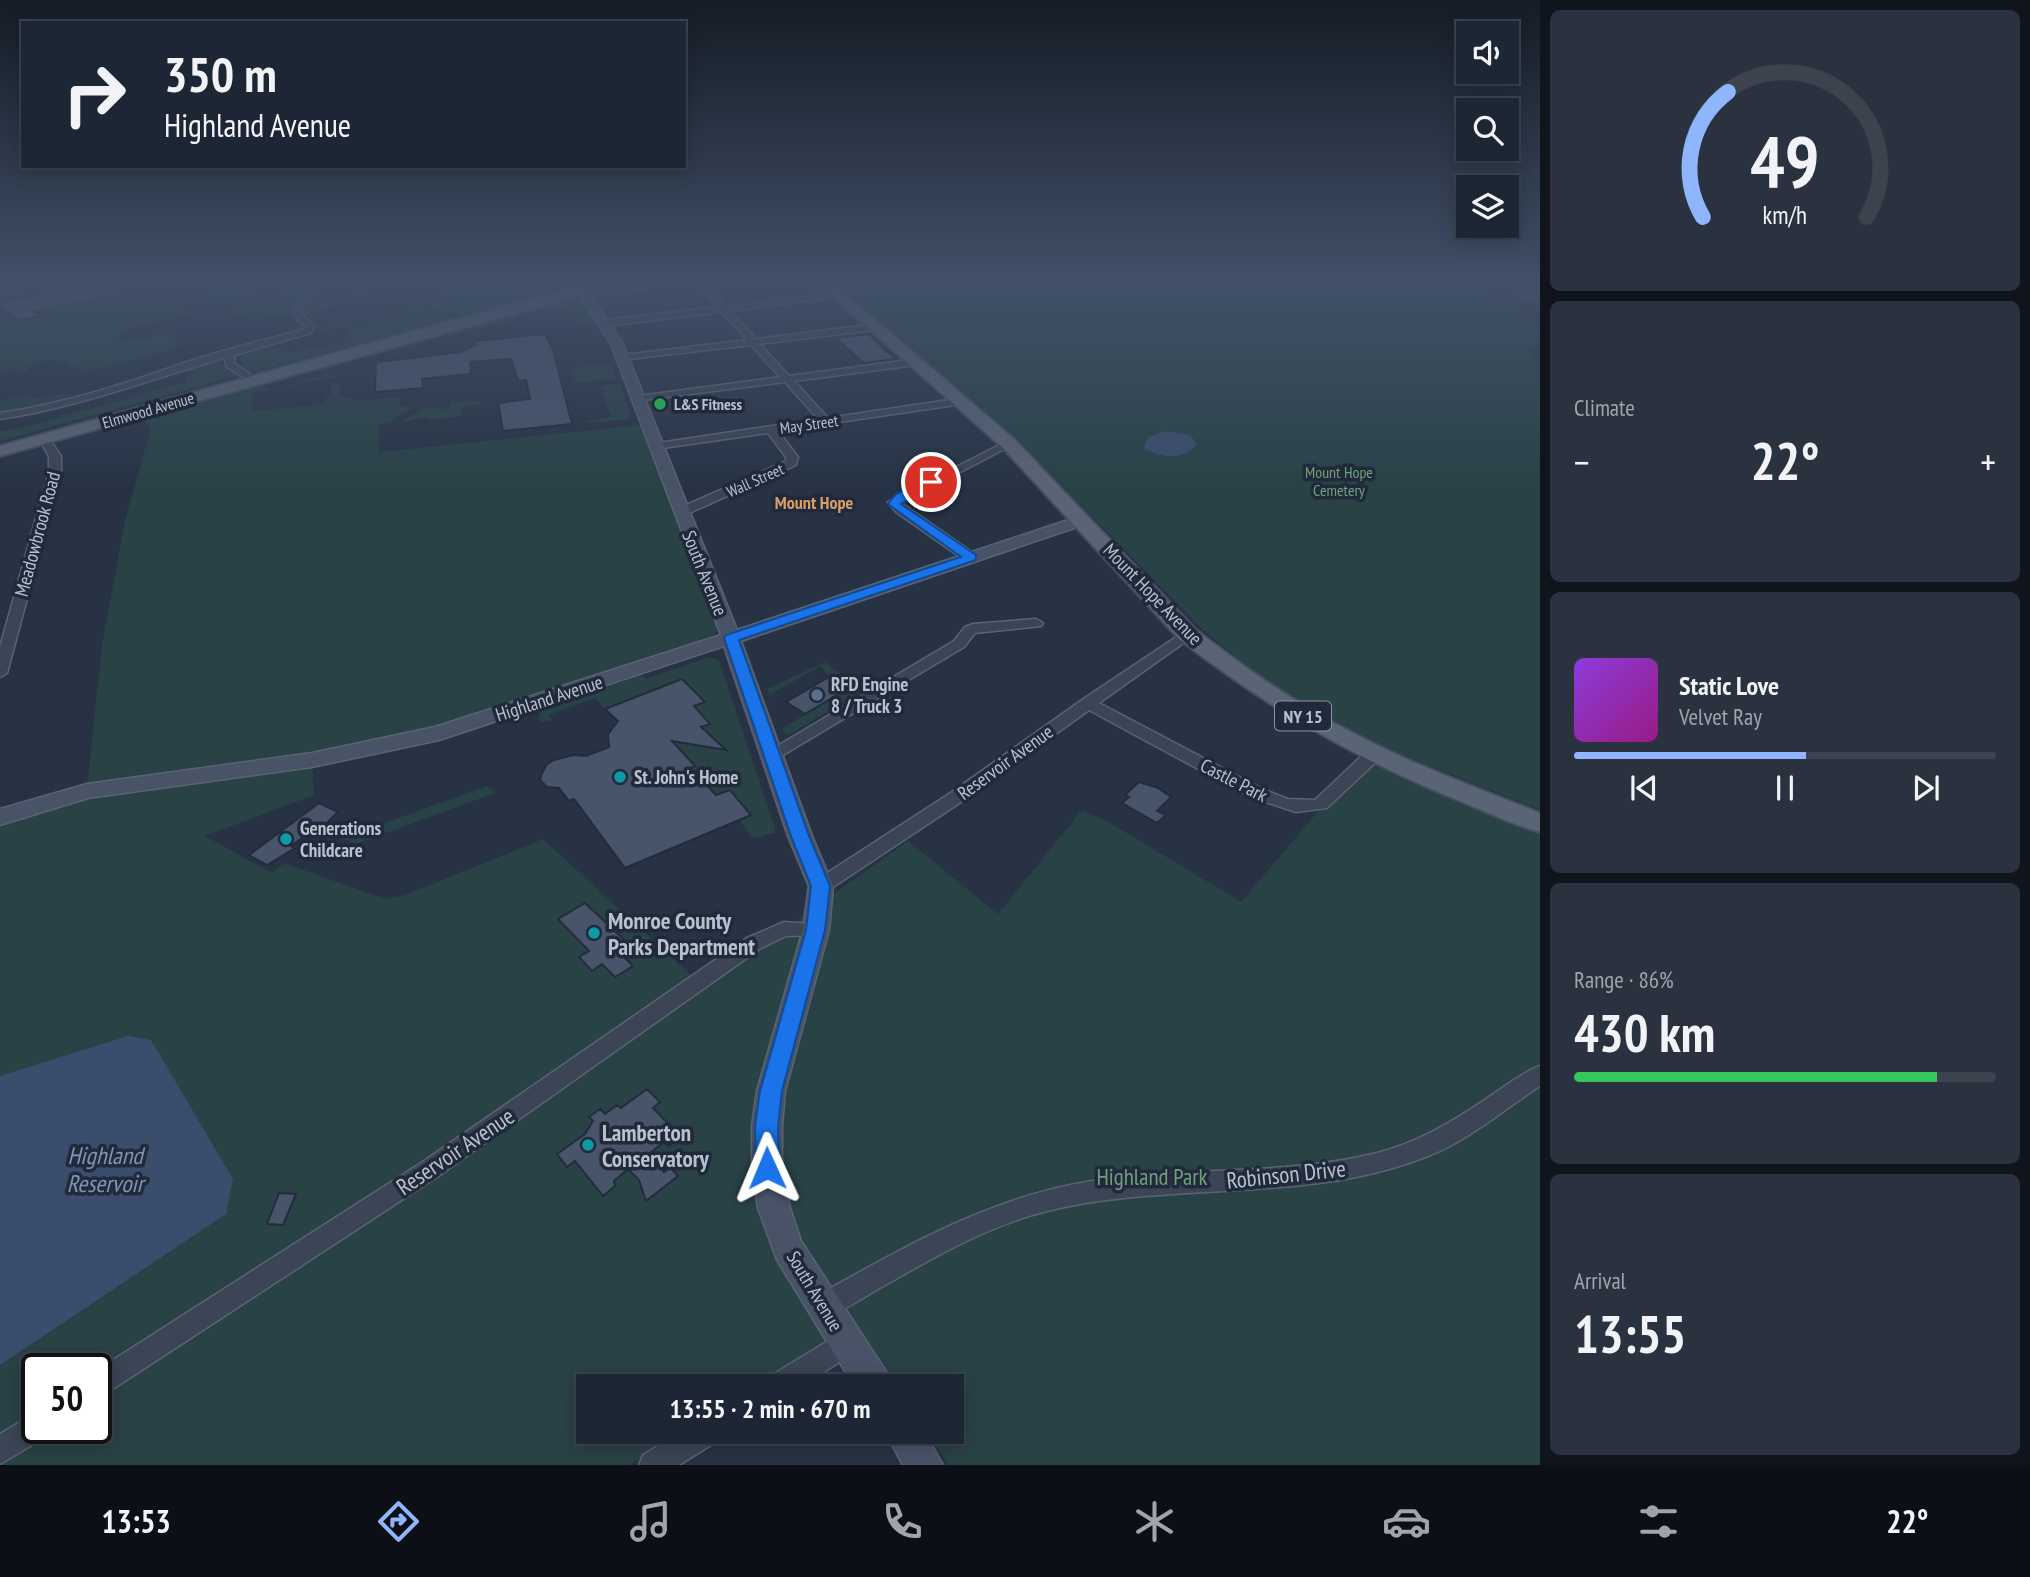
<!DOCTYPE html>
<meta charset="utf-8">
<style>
body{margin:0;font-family:"PT Sans Narrow",sans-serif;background:#2a3240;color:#f1f3f6;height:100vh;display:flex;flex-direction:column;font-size:26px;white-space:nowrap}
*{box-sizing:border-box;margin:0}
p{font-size:23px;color:#a0a5ac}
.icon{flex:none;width:38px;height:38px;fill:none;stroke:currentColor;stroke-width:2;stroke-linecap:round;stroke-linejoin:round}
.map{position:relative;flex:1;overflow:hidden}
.drawer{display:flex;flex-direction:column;gap:10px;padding:10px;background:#10151d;width:490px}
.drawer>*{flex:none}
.guide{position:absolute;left:21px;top:21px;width:665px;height:147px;border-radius:0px;box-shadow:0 4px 18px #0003,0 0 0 2px #3b434f;background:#1d2634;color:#f1f3f6;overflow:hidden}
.tools{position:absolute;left:1456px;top:21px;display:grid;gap:14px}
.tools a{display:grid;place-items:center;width:63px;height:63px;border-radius:0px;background:#1d2634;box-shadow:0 4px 18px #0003,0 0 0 2px #3b434f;font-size:35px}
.speed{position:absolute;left:21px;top:1353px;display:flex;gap:14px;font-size:35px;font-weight:700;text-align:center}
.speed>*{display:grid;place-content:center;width:91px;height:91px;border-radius:50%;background:#1d2634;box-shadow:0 4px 18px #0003,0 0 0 2px #3b434f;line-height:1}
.speed .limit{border:4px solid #111;border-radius:10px;background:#fff;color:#111}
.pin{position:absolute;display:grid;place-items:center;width:60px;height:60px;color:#fff;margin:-30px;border:4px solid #fff;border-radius:50%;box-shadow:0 2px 7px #0007}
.me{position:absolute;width:77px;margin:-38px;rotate:359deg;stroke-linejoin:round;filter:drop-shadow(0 0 5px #0008)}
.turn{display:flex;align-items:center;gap:24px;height:147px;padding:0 28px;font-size:32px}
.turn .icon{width:91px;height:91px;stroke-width:2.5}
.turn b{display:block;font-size:49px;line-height:60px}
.big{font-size:52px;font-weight:700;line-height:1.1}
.drawer .card{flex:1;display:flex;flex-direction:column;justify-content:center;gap:10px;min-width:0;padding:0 24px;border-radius:10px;background:#2a3240}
.drawer .dial{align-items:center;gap:0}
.dial svg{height:182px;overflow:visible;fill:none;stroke:#3b434f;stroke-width:7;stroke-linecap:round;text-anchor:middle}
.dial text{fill:#f1f3f6;stroke:none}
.song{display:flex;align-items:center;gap:21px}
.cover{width:84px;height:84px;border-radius:10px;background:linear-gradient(135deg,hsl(270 70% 55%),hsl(310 70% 35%))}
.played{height:7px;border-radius:4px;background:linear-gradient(90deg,#8fb5fc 55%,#3b434f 55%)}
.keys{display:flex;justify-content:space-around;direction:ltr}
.heat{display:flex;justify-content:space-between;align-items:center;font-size:38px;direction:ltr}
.charge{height:10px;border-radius:5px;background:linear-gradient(90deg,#34c759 86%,#3b434f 0)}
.trip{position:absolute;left:576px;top:1374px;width:388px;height:70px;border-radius:0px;background:#1d2634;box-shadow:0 4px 18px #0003,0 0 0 2px #3b434f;font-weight:700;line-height:70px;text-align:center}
.menu{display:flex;height:112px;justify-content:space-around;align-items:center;background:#0c0f15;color:#a0a5ac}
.menu .icon{width:49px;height:49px}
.menu .selected{color:#8fb5fc}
.menu b{font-size:32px;color:#f1f3f6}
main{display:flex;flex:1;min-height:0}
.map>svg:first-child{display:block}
.green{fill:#294246;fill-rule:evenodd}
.water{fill:#3a4d6d}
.building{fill:#48546a;stroke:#222c3c;stroke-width:2}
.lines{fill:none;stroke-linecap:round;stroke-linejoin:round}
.street-casing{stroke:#5a6372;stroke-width:3}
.secondary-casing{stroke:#5a6372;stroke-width:3}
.primary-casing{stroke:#454e5e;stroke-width:4}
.street{fill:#3b4555;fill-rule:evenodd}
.secondary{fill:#495368;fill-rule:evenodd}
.primary{fill:#596475;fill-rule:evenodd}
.route{fill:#1a73e8;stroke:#114b97;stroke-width:2}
.leisure-dot{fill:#2e9e5b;stroke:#202a3a;stroke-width:2.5}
.service-dot{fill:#5c6f8a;stroke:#202a3a;stroke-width:2.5}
.culture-dot{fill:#0f9aa8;stroke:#202a3a;stroke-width:2.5}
.labels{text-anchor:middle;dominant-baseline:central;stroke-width:7;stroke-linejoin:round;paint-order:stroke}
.far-poi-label{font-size:16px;font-weight:bold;fill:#b9c0ce;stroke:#202a3a;text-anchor:start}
.far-street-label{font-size:16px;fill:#b9c0ce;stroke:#202a3a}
.far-park-label{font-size:16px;fill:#6fa07c;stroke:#202a3a}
.far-neighbourhood-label{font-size:18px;font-weight:bold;fill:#db9e67;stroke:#202a3a}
.shield{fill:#202a3a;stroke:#8b93a2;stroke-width:2}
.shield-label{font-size:18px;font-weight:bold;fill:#b9c0ce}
.street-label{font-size:19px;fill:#b9c0ce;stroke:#202a3a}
.poi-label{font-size:19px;font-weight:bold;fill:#b9c0ce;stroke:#202a3a;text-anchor:start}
.near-poi-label{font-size:23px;font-weight:bold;fill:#b9c0ce;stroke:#202a3a;text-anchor:start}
.near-street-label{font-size:23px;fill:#b9c0ce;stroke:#202a3a}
.near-park-label{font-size:23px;fill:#6fa07c;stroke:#202a3a}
.near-water-label{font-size:24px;font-style:italic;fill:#7f95b6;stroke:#202a3a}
</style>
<main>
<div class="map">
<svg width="1540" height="1465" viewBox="0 0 1540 1465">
<rect width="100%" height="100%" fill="#273345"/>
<path class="green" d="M 292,281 L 306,289 L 306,295 L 294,307 L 288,308 L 288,313 L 251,320 L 221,311 L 236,308 L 239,310 L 282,299 L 280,297 L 283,295 L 261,286 L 251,285 L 256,284 L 254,282 Z
M 364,281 L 440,281 L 434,284 L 425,297 L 428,300 L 415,305 L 403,303 L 423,299 L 427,292 C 408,279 388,282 368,292 L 373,294 C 350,303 327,307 303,315 L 301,313 C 318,292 342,305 367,286 Z
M 447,281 L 563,281 L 567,286 L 564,290 L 465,316 L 426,306 L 434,302 Z
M 833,281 L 1457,281 L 1514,302 L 1540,331 L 1540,344 L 1526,348 L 1540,365 L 1540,810 L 1375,744 L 1335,724 L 1256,674 L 1201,628 L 1021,444 Z
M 250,286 L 252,288 L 248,289 L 257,295 L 222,306 L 203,293 Z
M 132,291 L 134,293 L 126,300 L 146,300 L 178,291 L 181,293 L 165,297 L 179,310 L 183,309 L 191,314 L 124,330 L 127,333 L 115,336 L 122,342 L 144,337 L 148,339 L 153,338 L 150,335 L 154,334 L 152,332 L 162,329 L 178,341 L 179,346 L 166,352 L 81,372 L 75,366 L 70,367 L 67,364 L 70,363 L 68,361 L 57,363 L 52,359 L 25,366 L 30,371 L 21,373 L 16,369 L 0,375 L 0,325 L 39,316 L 36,312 Z
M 570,298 L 577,299 L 594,323 L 576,326 L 574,325 L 579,323 L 571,311 L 553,307 L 515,317 L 517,319 L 511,321 L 459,333 L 449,331 Z
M 418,308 L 453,319 L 258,371 L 249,371 L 241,365 L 243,362 L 239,358 L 242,354 L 266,347 L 279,348 L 289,353 L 323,346 L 327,348 L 352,336 L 348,335 L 345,328 L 318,330 L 316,325 L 354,324 L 362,328 C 379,323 402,310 418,308 Z
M 218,362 L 236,376 L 0,441 L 0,431 L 17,429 L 186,382 L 185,379 L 192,373 L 186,370 Z
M 611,364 L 617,379 L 576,383 L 571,367 Z
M 330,374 L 335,377 L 252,393 L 253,411 L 325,404 L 326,397 L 331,397 L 331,383 L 340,384 L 340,396 L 356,399 L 356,401 L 401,397 L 399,405 L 413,407 L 389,423 L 379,424 L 379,452 L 641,425 L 718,631 L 711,637 L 487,713 L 425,731 L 312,754 L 314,795 L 205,836 L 272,873 L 284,863 L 385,899 L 406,895 L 543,839 L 704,987 L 908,841 L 998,914 L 1082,810 L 1110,823 L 1241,902 L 1315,815 L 1373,764 L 1379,763 L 1540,829 L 1540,1465 L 949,1465 L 927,1432 L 952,1432 L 952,1386 L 897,1386 L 855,1322 L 753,1386 L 588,1386 L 588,1432 L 681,1432 L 629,1465 L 0,1465 L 0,823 L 86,799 L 102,645 L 125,521 L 151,428 L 139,417 L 253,386 C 278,395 305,377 330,374 ZM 37,1368 L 96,1368 L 96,1428 L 37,1428 Z
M 620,384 L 631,419 L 587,423 L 586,421 L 611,417 L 601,388 L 593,387 Z
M 72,393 L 68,399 L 0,414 L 0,402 L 28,394 L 32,398 Z
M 481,401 L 481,405 L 462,406 L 461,416 L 429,420 L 428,417 L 401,422 L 425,408 L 449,409 L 451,402 Z
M 709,657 L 719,660 L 775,829 L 775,833 L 752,838 L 739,819 L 750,814 L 730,791 L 716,795 L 690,768 L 695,765 L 670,739 L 681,734 L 691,744 L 725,750 L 701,727 L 709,723 L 694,706 L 705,701 L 682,679 L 605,709 L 596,698 L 549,715 L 552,721 L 540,722 L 538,718 L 541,711 L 550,704 L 641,675 L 646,679 Z
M 825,662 L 863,691 L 786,736 L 782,729 L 847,688 L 829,677 L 821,666 L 771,694 L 771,697 L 767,689 Z
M 487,786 L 495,793 L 356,844 L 337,836 L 346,828 L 360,832 Z"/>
<path class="water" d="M 1166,431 L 1190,435 L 1197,444 C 1184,461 1160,458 1144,448 L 1148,437 Z
M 128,1036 L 151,1040 L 233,1179 L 226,1214 L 0,1365 L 0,1076 Z"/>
<path class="building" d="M 1496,281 L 1540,281 L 1540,303 L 1519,301 Z
M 103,282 L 120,294 L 35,312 L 40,316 L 18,321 L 0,305 L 0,302 Z
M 545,334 L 553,350 L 572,424 L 503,431 L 498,403 L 530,399 L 526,380 L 518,381 L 511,359 L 470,362 L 471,374 L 422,379 L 423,388 L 375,392 L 376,362 L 461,352 L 475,345 L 474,341 Z
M 869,334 L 884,349 L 896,359 L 864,363 L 836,338 Z
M 829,677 L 847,689 L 805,714 L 786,702 Z
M 682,679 L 705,702 L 694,706 L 710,724 L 701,727 L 726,750 L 672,741 L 695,766 L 690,768 L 716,795 L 730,790 L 751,815 L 625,868 L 574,799 L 569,801 L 559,788 L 547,787 L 540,780 L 542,773 L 547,764 L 554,760 L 573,755 L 586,756 L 609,747 L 608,734 L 618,721 L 605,709 Z
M 1139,782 L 1158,788 L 1171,797 L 1157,811 L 1166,815 L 1157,823 L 1122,803 L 1129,797 L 1125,795 Z
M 319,803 L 338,812 L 317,832 L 313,830 L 291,846 L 295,848 L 267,865 L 249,855 Z
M 585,903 L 632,947 L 621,954 L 633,966 L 615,977 L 602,964 L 592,971 L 579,957 L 589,951 L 558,919 Z
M 647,1089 L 660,1102 L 653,1108 L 680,1136 L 669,1146 L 664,1142 L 649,1154 L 664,1172 L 670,1167 L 678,1176 L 646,1201 L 639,1180 L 628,1169 L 614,1181 L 615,1186 L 603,1196 L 575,1161 L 567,1167 L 557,1154 L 585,1134 L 593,1121 L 589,1117 L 600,1109 L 605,1114 L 617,1105 L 621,1108 Z
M 279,1193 L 296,1194 L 283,1225 L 267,1224 Z"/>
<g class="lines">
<g class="street-casing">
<path id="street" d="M 37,281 L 54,281 L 0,295 L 0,289 Z
M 294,281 L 305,281 L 318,290 L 301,312 L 306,319 L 315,325 L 311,333 L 235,355 L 234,363 L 257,379 L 257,383 L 251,383 L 226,366 L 225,358 C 150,379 77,408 0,419 L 0,413 C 62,404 122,385 181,364 C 221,350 263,341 304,329 L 306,326 L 300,323 L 293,312 L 309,291 Z
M 668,281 L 703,281 L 726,307 L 840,293 L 844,296 L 730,311 L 756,339 L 875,324 L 879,327 L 875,330 L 760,344 L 789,376 L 916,359 L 921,362 L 916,365 L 794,381 L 828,418 L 962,398 L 967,401 L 962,404 L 778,431 L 798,457 L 796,465 L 685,515 L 677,515 L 677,509 L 786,461 L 786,457 L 768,433 L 656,449 L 652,448 L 652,444 L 818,419 L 785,382 L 635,401 L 634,399 L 639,396 L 780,377 L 751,345 L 620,360 L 618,358 L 623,355 L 747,340 L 722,312 L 605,326 L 601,323 L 605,320 L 717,307 L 694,282 L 598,295 L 576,290 L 580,287 L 598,289 Z
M 44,436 L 48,437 L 61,456 L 61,472 L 7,673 L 0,677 L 0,647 L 49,472 L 49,456 L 39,439 Z
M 1005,442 L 1014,444 L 901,503 L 976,555 L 976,561 L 966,561 L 896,512 L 888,502 Z
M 1036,619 L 1043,623 L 1041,626 L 975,633 L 964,647 L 778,758 L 772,759 L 764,754 L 954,641 L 965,627 L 973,624 Z
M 1187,630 L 1194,634 L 1192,637 L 1099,703 L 1262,789 L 1288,799 L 1315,800 L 1368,750 L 1380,750 L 1382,754 L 1380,758 L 1327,808 L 1296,812 L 1250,797 L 1089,710 L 964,800 L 827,891 L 815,891 L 812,886 L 815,881 L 952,792 L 1082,700 Z
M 784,922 L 823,925 L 826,930 L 823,935 L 786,936 L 761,948 L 440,1175 L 96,1400 L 96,1371 L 424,1161 L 747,938 Z
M 1540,1066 L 1540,1086 C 1503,1110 1469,1140 1428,1156 C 1305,1205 1173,1180 1047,1211 C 991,1225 939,1254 889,1283 C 867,1295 847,1309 824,1319 L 815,1315 L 811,1306 L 815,1297 C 904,1247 990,1197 1092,1181 C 1187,1166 1284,1176 1377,1153 C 1417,1143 1452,1122 1486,1099 C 1503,1088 1521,1073 1540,1066 Z
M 846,1330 L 855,1334 L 859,1343 L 855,1352 L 802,1386 L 765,1386 L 769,1377 Z
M 37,1412 L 37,1428 L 50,1428 L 47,1436 L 0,1464 L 0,1434 Z
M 681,1432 L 720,1432 L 716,1442 L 679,1465 L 639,1465 L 643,1455 Z"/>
</g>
<g class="secondary-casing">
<path id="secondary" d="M 570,281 L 581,281 L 623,344 L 737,630 L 1077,517 L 1083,515 L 1091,520 L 1089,523 L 741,641 L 812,836 L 833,886 L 829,930 L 785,1091 L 782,1126 L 782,1168 L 790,1208 L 801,1241 L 887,1373 L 892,1386 L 854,1386 L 777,1260 L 758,1208 L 752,1168 L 752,1126 L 757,1091 L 803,930 L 809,886 L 788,836 L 724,646 L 439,740 L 312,767 L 88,798 L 0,825 L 0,809 L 87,784 L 312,753 L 435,727 L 721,635 L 611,344 Z
M 885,1432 L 924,1432 L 943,1465 L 903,1465 Z"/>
</g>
<g class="primary-casing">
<path id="primary" d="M 595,281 L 614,281 L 572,298 L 0,456 L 0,446 Z
M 816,281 L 830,281 L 1015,440 L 1195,629 C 1246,669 1299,706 1357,735 C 1416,766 1478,788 1540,813 L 1540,832 C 1513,825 1487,812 1460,801 C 1356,759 1268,708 1179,639 L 1003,448 Z"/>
</g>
<use href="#street" class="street"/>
<use href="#secondary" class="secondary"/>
<use href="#primary" class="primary"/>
</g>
<linearGradient id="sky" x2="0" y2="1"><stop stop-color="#151c26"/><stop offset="0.58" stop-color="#415068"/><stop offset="1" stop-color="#415068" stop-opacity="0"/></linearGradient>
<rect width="1540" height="486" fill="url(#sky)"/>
<path class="route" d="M 927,479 L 937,482 L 901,504 L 976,555 L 976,560 L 739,640 L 809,836 L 830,886 L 825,930 L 782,1091 L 778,1126 L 779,1168 L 776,1176 L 767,1179 L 759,1176 L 756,1168 L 755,1126 L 760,1091 L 806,930 L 811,886 L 791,836 L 724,638 L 726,635 L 961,557 L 888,504 L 896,494 Z"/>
<circle class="leisure-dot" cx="660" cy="404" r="7"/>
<circle class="service-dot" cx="817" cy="695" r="7"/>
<g class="culture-dot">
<circle cx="620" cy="777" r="7"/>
<circle cx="286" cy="839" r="7"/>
<circle cx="594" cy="933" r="7"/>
<circle cx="588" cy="1145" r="7"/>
</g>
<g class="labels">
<g class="far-poi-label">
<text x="674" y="404">L&amp;S Fitness</text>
</g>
<g class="far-street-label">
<text transform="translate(148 410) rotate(-16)">Elmwood Avenue</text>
<text transform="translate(809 424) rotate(-8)">May Street</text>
<text transform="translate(755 480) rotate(-24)">Wall Street</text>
</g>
<g class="far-park-label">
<text x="1339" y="472">Mount Hope<tspan x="1339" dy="18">Cemetery</tspan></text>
</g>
<g class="far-neighbourhood-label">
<text x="814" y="502">Mount Hope</text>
</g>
<rect class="shield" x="1275" y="701.5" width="56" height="29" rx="5"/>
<g class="shield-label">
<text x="1303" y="716">NY 15</text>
</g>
<g class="street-label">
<text transform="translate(37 534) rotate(-75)">Meadowbrook Road</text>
<text transform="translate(705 573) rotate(68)">South Avenue</text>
<text transform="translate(1153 594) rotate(46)">Mount Hope Avenue</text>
<text transform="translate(549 698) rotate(-18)">Highland Avenue</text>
<text transform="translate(1005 762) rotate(-36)">Reservoir Avenue</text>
<text transform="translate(1234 780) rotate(27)">Castle Park</text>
<text transform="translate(815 1291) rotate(59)">South Avenue</text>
</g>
<g class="poi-label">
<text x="831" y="684">RFD Engine<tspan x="831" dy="22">8 / Truck 3</tspan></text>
<text x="634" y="777">St. John's Home</text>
<text x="300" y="828">Generations<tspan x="300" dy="22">Childcare</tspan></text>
</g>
<g class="near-poi-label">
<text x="608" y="920">Monroe County<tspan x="608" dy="26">Parks Department</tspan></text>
<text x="602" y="1132">Lamberton<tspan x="602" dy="26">Conservatory</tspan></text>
</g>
<g class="near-street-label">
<text transform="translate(455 1151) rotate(-34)">Reservoir Avenue</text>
<text transform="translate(1286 1174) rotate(-6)">Robinson Drive</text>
</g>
<g class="near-park-label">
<text x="1152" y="1176">Highland Park</text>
</g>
<g class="near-water-label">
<text x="105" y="1155">Highland<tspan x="105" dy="28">Reservoir</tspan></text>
</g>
</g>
</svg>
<div class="tools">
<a><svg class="icon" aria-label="sound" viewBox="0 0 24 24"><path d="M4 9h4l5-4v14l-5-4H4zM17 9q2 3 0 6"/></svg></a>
<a><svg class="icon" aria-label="search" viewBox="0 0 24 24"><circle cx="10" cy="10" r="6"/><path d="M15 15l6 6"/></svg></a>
<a><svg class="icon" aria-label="layers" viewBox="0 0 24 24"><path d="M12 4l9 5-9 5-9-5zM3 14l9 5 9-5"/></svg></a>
</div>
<div class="speed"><div class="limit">50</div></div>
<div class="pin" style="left:931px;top:482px;background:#d93025"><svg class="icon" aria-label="arrive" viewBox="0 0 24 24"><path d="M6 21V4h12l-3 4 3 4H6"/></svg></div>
<svg class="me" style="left:767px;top:1168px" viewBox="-20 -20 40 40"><path d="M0-17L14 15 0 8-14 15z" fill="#1a73e8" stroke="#fff" stroke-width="4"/></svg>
<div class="trip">13:55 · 2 min · 670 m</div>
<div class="guide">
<div class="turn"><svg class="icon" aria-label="right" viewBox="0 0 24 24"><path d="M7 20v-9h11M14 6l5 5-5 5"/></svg><div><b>350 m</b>Highland Avenue</div></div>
</div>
</div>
<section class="drawer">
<div class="card dial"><svg viewBox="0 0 100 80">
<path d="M14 69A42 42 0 1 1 86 69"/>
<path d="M14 69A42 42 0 0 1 25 14" stroke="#8fb5fc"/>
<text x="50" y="56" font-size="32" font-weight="700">49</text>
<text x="50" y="72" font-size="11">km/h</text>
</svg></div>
<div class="card"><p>Climate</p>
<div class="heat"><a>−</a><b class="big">22°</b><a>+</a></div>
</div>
<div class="card">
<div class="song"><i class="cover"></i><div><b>Static Love</b><p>Velvet Ray</p></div></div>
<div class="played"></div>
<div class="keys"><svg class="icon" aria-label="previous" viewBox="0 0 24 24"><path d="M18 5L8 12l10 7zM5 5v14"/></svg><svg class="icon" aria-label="pause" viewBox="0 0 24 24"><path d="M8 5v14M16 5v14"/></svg><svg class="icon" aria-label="next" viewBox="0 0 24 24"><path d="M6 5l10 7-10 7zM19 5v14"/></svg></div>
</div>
<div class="card"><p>Range · 86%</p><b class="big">430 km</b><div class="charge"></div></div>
<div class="card"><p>Arrival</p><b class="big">13:55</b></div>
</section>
</main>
<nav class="menu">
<b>13:53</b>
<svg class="icon selected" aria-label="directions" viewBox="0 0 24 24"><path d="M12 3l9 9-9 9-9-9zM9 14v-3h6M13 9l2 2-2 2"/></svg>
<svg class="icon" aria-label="music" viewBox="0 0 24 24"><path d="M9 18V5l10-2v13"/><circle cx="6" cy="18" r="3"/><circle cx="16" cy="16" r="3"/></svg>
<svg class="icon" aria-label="phone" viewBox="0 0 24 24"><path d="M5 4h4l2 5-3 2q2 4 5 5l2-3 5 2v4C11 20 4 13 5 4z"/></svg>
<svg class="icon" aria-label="climate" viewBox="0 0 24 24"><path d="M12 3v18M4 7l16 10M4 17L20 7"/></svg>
<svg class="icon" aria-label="car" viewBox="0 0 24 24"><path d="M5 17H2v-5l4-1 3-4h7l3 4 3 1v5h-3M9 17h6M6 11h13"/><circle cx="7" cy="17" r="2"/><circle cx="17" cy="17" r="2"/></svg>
<svg class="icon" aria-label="filters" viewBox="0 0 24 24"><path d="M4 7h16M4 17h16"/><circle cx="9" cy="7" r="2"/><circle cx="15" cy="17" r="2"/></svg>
<b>22°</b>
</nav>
